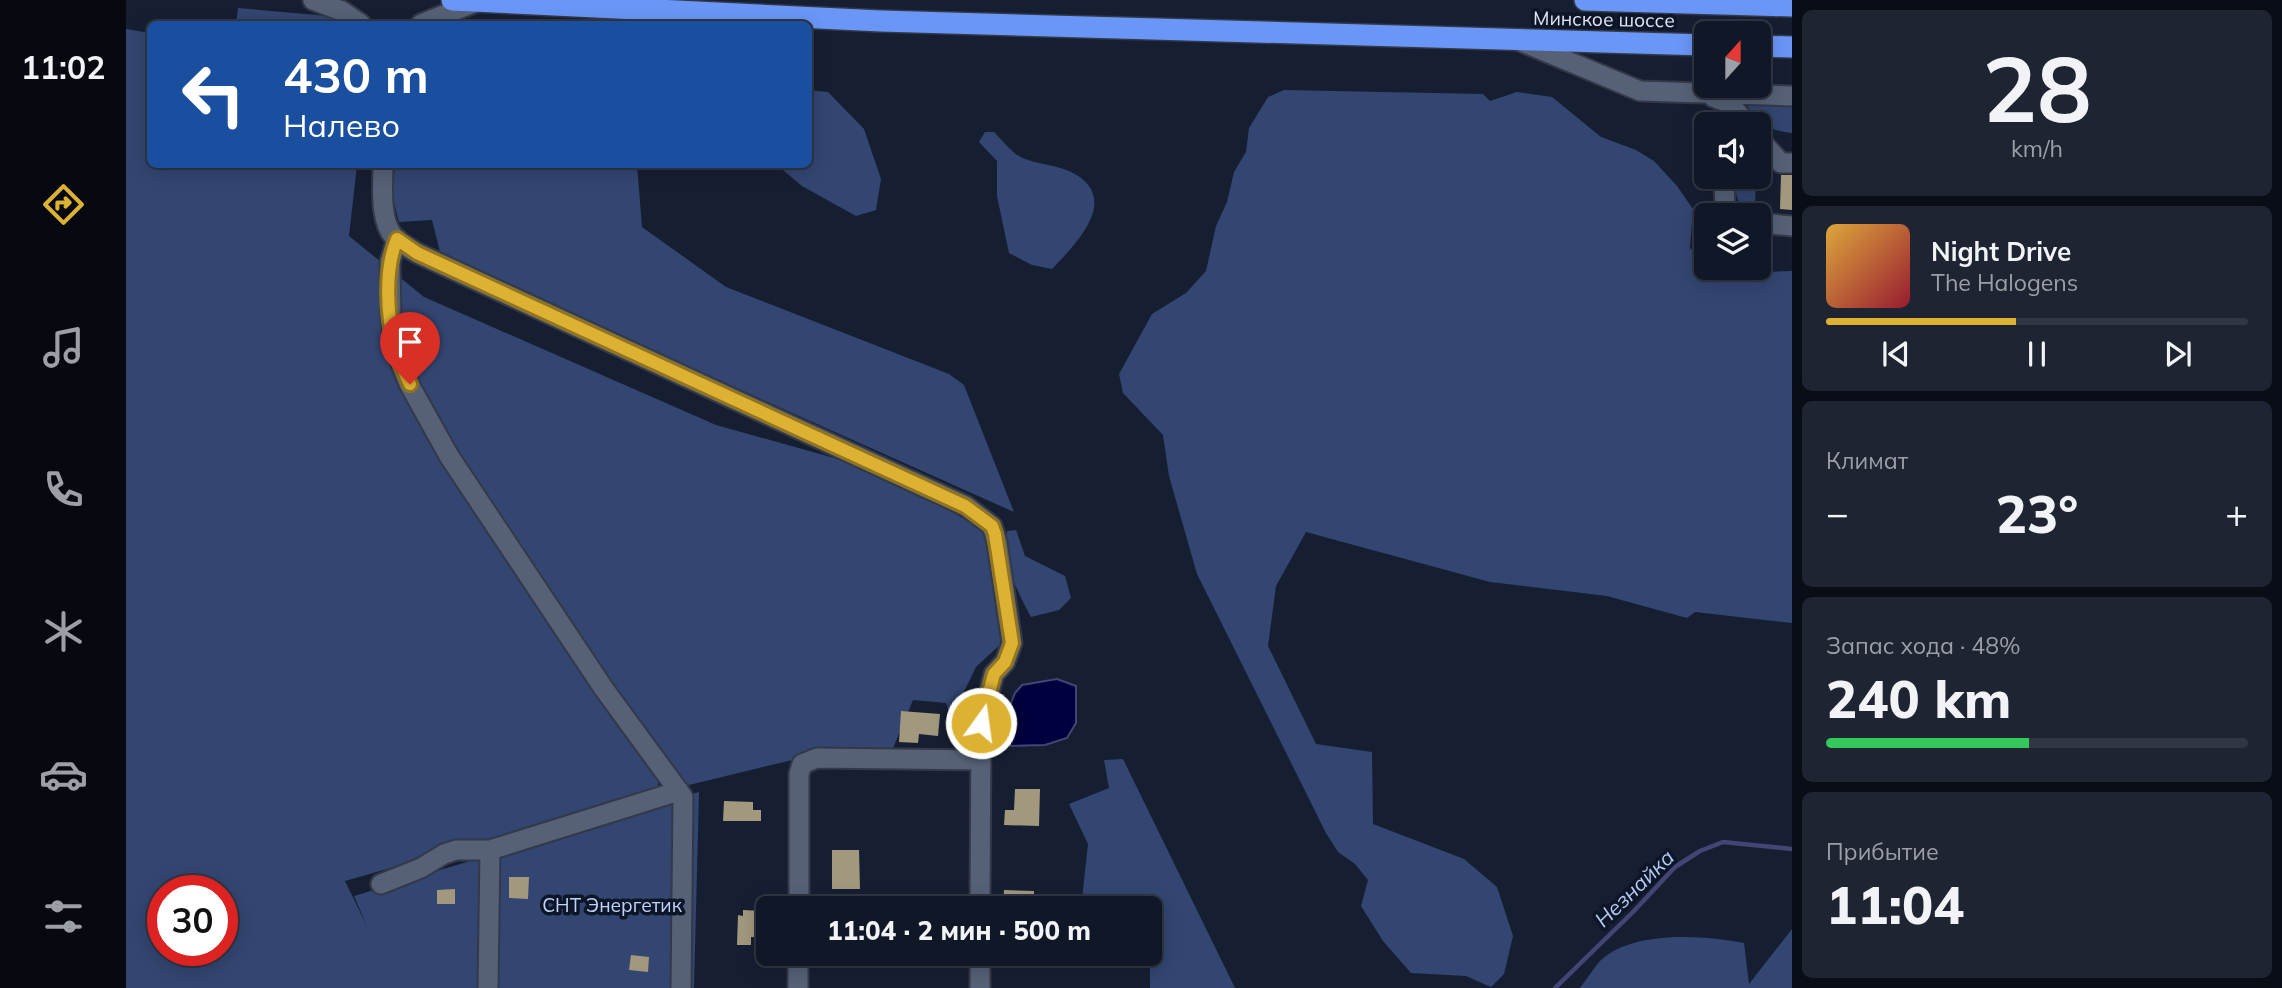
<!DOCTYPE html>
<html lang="ru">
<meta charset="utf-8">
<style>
body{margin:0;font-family:Mulish,sans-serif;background:#1e2432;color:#f1f3f6;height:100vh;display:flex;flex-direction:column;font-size:26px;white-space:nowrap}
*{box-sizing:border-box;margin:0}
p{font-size:23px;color:#9c9fa7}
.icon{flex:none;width:38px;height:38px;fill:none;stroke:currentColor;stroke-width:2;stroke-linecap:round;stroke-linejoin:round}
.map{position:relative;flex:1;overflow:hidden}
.sheet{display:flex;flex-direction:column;gap:10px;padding:10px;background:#090d15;width:490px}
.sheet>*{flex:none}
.guide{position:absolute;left:21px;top:21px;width:665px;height:147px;border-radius:10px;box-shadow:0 4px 18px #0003,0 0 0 2px #303643;background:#1a4fa0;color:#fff;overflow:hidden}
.needle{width:46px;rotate:21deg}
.fabs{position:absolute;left:1568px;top:21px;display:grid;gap:14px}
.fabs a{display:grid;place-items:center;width:77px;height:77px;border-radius:10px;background:#101726;box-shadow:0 4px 18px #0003,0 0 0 2px #303643;font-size:35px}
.speed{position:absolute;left:21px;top:875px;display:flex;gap:14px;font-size:35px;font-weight:700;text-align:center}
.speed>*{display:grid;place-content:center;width:91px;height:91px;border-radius:50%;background:#101726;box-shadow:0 4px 18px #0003,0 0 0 2px #303643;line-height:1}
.speed .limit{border:10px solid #d22;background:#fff;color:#111}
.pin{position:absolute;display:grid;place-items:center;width:60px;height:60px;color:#fff;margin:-72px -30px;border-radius:50% 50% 50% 0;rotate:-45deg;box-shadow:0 0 7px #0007}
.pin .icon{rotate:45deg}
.me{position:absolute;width:77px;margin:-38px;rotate:14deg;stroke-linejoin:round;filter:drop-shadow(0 0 5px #0008)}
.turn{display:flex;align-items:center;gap:24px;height:147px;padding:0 21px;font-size:32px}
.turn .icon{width:91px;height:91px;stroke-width:2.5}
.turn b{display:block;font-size:49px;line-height:60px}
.big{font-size:52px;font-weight:800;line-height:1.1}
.sheet .widget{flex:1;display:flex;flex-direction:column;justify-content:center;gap:10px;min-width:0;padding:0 24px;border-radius:10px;background:#1e2432}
.sheet .dial{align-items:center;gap:0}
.dial b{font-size:91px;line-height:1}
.song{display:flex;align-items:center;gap:21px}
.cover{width:84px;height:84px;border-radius:10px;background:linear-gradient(135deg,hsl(40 70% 55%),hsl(350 70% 35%))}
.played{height:7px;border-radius:4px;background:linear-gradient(90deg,#ddb233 45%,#303643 45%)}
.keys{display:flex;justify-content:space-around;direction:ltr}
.heat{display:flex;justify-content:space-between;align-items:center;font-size:38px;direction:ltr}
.charge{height:10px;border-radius:5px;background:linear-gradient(90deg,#34c759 48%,#303643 0)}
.trip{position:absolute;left:630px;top:896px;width:406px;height:70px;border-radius:10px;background:#101726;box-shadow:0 4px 18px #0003,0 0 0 2px #303643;font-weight:800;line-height:70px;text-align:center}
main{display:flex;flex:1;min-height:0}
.tabs{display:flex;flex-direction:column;width:126px;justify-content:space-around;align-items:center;background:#06090f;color:#9c9fa7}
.tabs .icon{width:49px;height:49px}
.tabs .on{color:#ddb233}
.tabs b{font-size:32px;color:#f1f3f6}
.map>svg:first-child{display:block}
.green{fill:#324671;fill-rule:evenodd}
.water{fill:#00003e;stroke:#434574;stroke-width:2}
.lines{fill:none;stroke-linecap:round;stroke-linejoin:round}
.stream{stroke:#434574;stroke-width:4.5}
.building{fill:#a2987e}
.minor-casing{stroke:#333949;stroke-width:23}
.highway-casing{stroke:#333949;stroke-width:24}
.minor{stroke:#566177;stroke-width:19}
.highway{stroke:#6a96f7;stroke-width:21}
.route-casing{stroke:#907421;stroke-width:18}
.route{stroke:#ddb233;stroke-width:12}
.labels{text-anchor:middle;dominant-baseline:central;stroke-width:7;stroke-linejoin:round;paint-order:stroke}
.street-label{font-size:19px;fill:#dfe6f3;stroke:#0d1628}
.park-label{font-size:19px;fill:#bfd3fa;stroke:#0d1628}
.water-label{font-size:21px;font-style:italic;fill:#b5c8ef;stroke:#0d1628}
</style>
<main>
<nav class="tabs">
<b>11:02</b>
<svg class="icon on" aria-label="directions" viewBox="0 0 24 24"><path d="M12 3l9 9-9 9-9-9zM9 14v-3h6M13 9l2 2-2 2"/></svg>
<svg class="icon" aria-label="music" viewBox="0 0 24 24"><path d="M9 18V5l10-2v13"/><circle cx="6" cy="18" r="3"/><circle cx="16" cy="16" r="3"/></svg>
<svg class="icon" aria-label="phone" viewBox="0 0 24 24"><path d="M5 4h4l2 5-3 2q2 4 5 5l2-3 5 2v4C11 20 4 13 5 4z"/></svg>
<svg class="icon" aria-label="climate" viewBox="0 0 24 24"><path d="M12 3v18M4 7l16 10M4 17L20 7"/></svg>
<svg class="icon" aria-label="car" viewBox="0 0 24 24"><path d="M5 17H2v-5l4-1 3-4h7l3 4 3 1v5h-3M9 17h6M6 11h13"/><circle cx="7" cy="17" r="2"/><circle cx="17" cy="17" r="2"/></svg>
<svg class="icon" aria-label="filters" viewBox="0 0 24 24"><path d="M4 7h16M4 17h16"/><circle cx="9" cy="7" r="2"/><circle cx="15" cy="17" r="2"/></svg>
</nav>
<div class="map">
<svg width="1666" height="988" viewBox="0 0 1666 988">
<rect width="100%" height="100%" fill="#161f32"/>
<path class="green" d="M 112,8 L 202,16 L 224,24 L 110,24 Z
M 0,29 L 24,33 L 24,164 L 231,165 L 223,236 L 298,297 L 590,425 L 719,461 L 784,487 L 857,530 L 865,549 L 878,641 L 850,667 L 835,698 L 848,722 L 843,740 L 835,746 L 820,703 L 787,700 L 765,753 L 695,753 L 563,785 L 532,764 L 532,791 L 219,881 L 241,926 L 228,896 L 573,792 L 568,988 L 0,988 ZM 37,891 L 96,891 L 96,950 L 37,950 Z
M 683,90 L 702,92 L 738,129 L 755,179 L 750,210 L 730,216 L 676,186 L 651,165 L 682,164 Z
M 1158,90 L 1357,94 L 1364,101 L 1391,92 L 1426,97 L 1475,137 L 1510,150 L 1528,161 L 1551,186 L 1567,209 L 1564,248 L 1580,264 L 1580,268 L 1590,268 L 1605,273 L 1666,271 L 1666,623 L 1569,612 L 1561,618 L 1481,596 L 1364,582 L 1180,532 L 1150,586 L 1142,646 L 1190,744 L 1246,752 L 1247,824 L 1338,859 L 1371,887 L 1387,936 L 1378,974 L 1365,987 L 1340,976 L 1285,973 L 1257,941 L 1235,906 L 1242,880 L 1229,864 L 1212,852 L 1200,833 L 1071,574 L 1043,476 L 1037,435 L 997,393 L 993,374 L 1026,314 L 1060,293 L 1080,271 L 1090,226 L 1101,202 L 1108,172 L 1120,152 L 1123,128 L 1142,97 Z
M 1619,102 L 1666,103 L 1666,133 C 1643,131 1630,122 1619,102 Z
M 859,132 L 868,132 C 875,139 883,149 891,155 C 905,164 927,164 943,171 C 997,196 952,242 926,269 L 906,265 L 883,253 L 871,196 L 871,161 L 853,142 Z
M 269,165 L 511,165 L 516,227 L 600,287 L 823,374 L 838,385 L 888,512 L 315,256 L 306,220 L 273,222 L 266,195 Z
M 1610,177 L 1630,177 L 1629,208 L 1626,211 C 1609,205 1609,193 1610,177 Z
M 890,530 L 899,556 L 939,576 L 945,598 L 933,610 L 905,617 C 891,591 876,562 881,531 Z
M 997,759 L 1109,988 L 1024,988 L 1024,908 L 955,908 L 962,844 L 943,804 L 983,788 L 978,760 Z
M 1666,929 L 1666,988 L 1454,988 C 1461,979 1467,969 1474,961 C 1506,930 1577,935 1618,943 L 1623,984 Z"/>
<path class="water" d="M 931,679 L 950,686 L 950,723 L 941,738 L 919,745 L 884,746 L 887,729 L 881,713 L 889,693 L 896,685 Z"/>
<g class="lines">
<path class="stream" d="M 1429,988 L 1507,912 L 1549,867 L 1574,851 L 1597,842 L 1666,849"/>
</g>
<path class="building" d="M 1655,175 L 1666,175 L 1666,210 L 1654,209 Z
M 775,711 L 814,714 L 812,736 L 793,734 L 792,743 L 773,742 Z
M 889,789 L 914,789 L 913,826 L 878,825 L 879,810 L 888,810 Z
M 598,801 L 627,802 L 627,810 L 635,810 L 635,821 L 597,821 Z
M 706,850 L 733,850 L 734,889 L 706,889 Z
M 383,877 L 403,877 L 402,899 L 383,898 Z
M 329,889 L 329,904 L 311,904 L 311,890 Z
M 878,890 L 908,891 L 908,908 L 877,908 Z
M 617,910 L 636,911 L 636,918 L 642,918 L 642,938 L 625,937 L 625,945 L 611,945 L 612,915 L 617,916 Z
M 505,955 L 523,957 L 522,972 L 503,970 Z"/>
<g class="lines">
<g class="minor-casing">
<path id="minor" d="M 187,0 L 216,11 L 235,24
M 295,24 L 350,2
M 1396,42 L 1514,91 L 1666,96
M 1587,97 L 1603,103 L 1621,124
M 1633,139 L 1655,163 L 1666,163
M 257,164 C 257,185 253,220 268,237 C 274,243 283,248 291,253 L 805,490 L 840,506 L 866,526 L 871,542 L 886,643 L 879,662 L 868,674 L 855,723 L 854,908
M 1598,177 L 1599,207 L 1606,215
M 1633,223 L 1666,226
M 271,239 L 264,262 L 265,317 L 269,349 L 283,384 L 323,456 L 478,689 L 557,797 L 555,988
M 255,884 L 295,868 L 318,854 L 330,850 L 364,850 L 553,791
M 673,908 L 673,774 L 676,764 L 691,758 L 854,760
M 854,954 L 854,988
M 362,988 L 364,850
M 672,988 L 672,954"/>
</g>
<g class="highway-casing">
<path id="highway" d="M 326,0 L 755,21 L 1580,45
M 1459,0 L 1666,6
M 1633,46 L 1666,47"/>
</g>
<use href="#minor" class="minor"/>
<use href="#highway" class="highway"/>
</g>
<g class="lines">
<g class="route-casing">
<path id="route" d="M 284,384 C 279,373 272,360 269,348 C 261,315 258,270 271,239 L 291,253 L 839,506 L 866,526 L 869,534 L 886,643 L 879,662 L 868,674 L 855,723"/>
</g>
<use href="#route" class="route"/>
</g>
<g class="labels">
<g class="street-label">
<text transform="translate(1478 19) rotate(1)">Минское шоссе</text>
</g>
<g class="park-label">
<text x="486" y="905">СНТ Энергетик</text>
</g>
<g class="water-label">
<text transform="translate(1508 888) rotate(-44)">Незнайка</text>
</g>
</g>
</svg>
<div class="fabs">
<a><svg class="needle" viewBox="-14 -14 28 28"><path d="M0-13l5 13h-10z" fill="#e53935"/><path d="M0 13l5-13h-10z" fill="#9c9fa7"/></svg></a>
<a><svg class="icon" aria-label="sound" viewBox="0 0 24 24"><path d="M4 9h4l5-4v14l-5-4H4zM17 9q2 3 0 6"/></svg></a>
<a><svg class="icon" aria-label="layers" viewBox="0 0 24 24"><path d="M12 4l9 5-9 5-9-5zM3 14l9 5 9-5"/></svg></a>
</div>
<div class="speed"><div class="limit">30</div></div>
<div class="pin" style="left:284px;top:384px;background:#d93025"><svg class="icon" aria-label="arrive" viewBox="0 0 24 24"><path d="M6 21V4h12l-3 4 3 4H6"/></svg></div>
<svg class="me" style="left:855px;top:723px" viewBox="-20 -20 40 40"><circle r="17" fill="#ddb233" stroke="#fff" stroke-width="3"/><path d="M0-11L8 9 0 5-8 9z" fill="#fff"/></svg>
<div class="trip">11:04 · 2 мин · 500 m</div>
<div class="guide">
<div class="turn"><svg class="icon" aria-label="left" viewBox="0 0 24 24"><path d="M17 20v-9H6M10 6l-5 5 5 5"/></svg><div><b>430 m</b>Налево</div></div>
</div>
</div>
<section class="sheet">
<div class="widget dial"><b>28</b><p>km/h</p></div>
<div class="widget">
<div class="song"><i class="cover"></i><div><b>Night Drive</b><p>The Halogens</p></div></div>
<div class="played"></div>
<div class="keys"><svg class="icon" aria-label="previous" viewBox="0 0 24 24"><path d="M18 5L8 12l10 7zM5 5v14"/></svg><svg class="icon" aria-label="pause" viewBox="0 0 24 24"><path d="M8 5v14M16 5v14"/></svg><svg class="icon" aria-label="next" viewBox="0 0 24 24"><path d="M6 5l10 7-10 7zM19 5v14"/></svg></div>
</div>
<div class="widget"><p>Климат</p>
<div class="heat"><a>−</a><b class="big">23°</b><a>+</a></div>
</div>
<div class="widget"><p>Запас хода · 48%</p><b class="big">240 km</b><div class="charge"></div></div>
<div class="widget"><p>Прибытие</p><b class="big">11:04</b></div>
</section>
</main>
